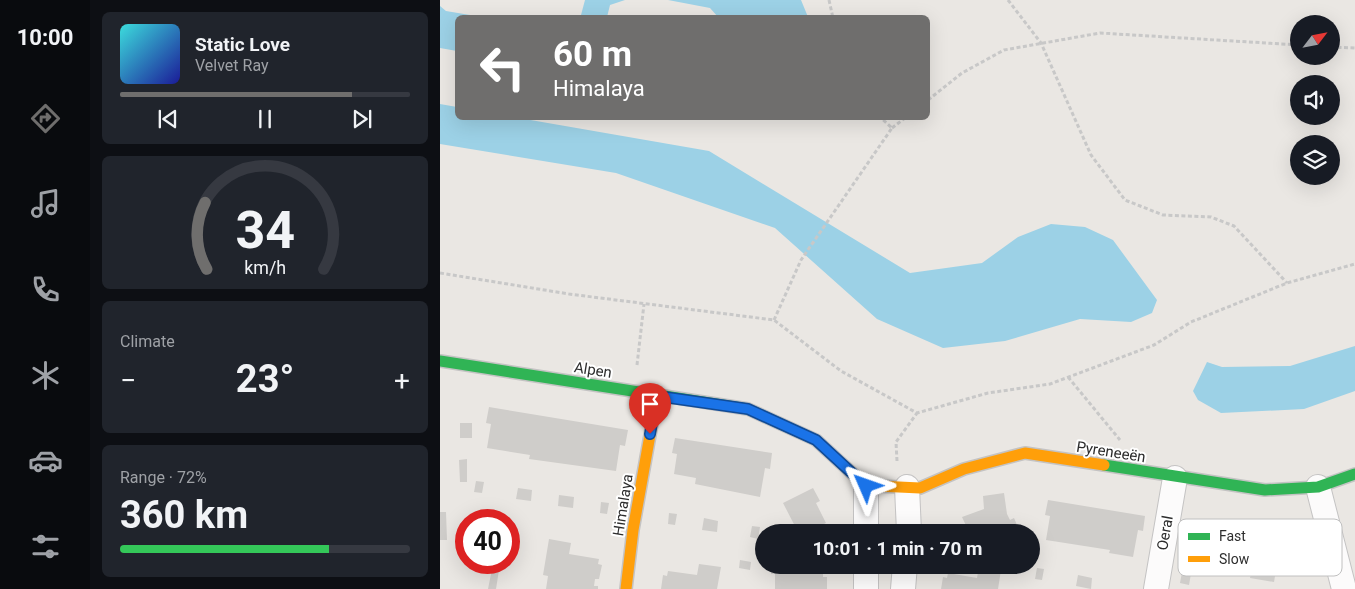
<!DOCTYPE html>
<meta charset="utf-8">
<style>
body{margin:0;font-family:Roboto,sans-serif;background:#20242c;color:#f1f3f6;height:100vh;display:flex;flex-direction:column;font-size:19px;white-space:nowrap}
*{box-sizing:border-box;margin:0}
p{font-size:16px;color:#9ea1a6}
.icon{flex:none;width:28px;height:28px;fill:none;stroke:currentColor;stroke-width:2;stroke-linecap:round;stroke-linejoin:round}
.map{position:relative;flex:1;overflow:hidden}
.sheet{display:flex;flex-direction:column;gap:12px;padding:12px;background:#0d0f14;width:350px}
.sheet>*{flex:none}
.guide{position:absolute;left:15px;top:15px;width:475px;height:105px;border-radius:8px;box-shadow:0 5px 20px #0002;background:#6f6e6d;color:#fff;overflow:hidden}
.needle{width:32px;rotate:58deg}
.controls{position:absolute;left:850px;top:15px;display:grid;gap:10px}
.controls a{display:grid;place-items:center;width:50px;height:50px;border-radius:50%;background:#171b24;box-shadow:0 5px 20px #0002;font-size:25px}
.speed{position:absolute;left:15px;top:509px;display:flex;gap:10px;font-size:25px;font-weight:700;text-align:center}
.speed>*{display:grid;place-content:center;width:65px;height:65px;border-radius:50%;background:#171b24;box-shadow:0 5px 20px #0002;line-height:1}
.speed .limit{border:8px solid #d22;background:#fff;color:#111}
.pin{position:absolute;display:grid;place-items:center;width:42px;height:42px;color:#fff;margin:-51px -21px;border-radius:50% 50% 50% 0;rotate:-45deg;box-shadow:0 0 5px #0007}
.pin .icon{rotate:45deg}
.me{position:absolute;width:55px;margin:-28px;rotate:313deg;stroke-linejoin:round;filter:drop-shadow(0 0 4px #0008)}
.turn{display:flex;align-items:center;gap:18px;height:105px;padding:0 15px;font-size:22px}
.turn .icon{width:65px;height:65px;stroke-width:2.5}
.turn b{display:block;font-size:35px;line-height:42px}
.big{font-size:38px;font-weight:700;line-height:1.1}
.sheet .card{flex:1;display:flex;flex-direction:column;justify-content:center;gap:8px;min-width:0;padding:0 18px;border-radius:8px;background:#20242c}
.sheet .dial{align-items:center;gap:0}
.dial svg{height:130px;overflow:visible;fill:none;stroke:#363941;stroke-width:7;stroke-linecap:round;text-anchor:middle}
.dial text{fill:#f1f3f6;stroke:none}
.song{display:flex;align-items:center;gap:15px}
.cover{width:60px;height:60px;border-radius:8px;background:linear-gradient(135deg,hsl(180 70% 55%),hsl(240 70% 35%))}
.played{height:5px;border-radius:2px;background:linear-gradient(90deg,#6f6e6d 80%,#363941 80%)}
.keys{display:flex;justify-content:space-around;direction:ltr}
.heat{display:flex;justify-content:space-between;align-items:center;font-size:28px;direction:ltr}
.charge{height:8px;border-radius:4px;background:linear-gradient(90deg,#34c759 72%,#363941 0)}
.trip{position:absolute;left:315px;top:524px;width:285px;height:50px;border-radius:25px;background:#171b24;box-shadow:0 5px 20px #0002;font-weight:700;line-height:50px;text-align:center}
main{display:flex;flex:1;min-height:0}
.menu{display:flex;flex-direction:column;width:90px;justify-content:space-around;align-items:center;background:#090b0e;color:#9ea1a6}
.menu .icon{width:35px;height:35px}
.menu .on{color:#6f6e6d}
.menu b{font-size:22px;color:#f1f3f6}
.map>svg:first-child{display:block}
.water{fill:#9cd1e6}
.building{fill:#cfcdca}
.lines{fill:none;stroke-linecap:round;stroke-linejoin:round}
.street-casing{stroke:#c4c3c3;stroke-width:26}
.fast-casing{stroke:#c4c3c3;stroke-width:14}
.slow-casing{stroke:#c4c3c3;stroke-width:14}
.path{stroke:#c8c8c8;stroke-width:3;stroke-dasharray:4 2.5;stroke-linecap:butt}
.street{stroke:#fcfbfb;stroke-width:24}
.fast{stroke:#30b455;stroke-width:11}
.slow{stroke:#ff9f0a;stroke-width:11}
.route-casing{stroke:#114b97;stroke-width:12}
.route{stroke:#1a73e8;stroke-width:9}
.labels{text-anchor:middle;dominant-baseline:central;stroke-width:4;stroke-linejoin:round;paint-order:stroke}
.street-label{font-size:15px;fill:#2d2d2d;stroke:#fff}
.key{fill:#fff;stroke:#c0c0c0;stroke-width:1}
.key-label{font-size:14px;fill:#2d2d2d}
</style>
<main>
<nav class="menu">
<b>10:00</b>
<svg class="icon on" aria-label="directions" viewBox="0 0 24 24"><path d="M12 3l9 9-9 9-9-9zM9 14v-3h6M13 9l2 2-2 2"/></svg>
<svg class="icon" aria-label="music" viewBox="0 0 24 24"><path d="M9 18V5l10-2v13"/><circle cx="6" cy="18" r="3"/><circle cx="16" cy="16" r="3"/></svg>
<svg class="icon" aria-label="phone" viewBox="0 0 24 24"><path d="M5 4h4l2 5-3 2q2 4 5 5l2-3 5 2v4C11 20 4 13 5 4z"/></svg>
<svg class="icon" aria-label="climate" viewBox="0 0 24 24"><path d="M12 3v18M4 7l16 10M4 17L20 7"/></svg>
<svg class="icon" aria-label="car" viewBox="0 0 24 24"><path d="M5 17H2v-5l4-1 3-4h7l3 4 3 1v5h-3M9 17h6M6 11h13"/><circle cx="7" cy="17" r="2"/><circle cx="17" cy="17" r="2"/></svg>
<svg class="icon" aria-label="filters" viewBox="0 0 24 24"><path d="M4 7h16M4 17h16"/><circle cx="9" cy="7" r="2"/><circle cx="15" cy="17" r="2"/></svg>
</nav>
<section class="sheet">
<div class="card">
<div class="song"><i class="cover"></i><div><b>Static Love</b><p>Velvet Ray</p></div></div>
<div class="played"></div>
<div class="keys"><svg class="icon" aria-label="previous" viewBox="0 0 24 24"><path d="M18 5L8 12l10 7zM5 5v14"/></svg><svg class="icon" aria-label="pause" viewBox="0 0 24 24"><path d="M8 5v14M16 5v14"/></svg><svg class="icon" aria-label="next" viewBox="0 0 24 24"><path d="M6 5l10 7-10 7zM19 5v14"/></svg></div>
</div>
<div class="card dial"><svg viewBox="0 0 100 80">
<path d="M14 69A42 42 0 1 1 86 69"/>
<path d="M14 69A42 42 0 0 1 13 28" stroke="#6f6e6d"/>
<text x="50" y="56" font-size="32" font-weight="700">34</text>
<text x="50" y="72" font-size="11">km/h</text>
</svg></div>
<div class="card"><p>Climate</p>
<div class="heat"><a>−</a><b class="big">23°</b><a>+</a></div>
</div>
<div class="card"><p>Range · 72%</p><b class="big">360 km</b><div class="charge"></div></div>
</section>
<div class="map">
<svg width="915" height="589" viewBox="0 0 915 589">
<rect width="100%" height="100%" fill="#eae7e3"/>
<path class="water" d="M 145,0 L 185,0 L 170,5 L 167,17 L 137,17 L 141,15 Z
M 228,0 L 361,0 L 368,17 L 278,17 L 270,8 Z
M 0,6 L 6,11 L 42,17 L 18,18 L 17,51 L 0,48 Z
M 0,104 L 17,107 L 18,118 L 79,118 L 269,151 L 470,273 L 542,263 L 578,237 L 611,224 L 645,227 L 673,240 L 717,300 L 712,313 L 691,322 L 640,319 L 565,341 L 503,348 L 437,319 L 335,228 L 176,173 L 0,144 Z
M 915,346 L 915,391 L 864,409 L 781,413 L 758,400 L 753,391 L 767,362 L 782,367 L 850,366 Z"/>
<path class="building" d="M 49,407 L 188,430 L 185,446 L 180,445 L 176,471 L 89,459 L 90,455 L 47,448 L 51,424 L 46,423 Z
M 20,423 L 32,423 L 32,438 L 20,438 Z
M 235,438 L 332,453 L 330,469 L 325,468 L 320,497 L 255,484 L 256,478 L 234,474 L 237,454 L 232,453 Z
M 27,459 L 27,482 L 20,482 L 19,460 Z
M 36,481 L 44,482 L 42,493 L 34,492 Z
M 78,488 L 92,490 L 91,501 L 76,499 Z
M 373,488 L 380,501 L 376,503 L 386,523 L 368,532 L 358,532 L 343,503 Z
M 564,493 L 567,514 L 570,520 L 574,518 L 580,532 L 529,532 L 522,517 L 544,509 L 543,496 Z
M 119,495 L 134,497 L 133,508 L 118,506 Z
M 608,500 L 705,516 L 703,531 L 698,530 L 693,557 L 669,553 L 670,550 L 606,540 L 610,516 L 605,515 Z
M 161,502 L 169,503 L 167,514 L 160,513 Z
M 0,512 L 6,512 L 7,540 L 0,540 Z
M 229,513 L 237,514 L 235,525 L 228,524 Z
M 264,518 L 278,521 L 277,532 L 262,530 Z
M 749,522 L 847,539 L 844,554 L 839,553 L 834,582 L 810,578 L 811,573 L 792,570 L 792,575 L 752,568 L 749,585 L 740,583 L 743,567 L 747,567 L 752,539 L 746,538 Z
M 312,526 L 320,527 L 318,539 L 310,537 Z
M 591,537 L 593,537 L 596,556 L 591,558 Z
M 109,539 L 131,543 L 129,554 L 159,559 L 158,564 L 162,565 L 159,579 L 155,579 L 154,586 L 158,586 L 158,589 L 106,589 L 108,576 L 103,575 Z
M 300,560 L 311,562 L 310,570 L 299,568 Z
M 259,564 L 281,567 L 277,589 L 221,589 L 223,575 L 227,576 L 228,571 L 257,575 Z
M 331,565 L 353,565 L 353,572 L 383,572 L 383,577 L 387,577 L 387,589 L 335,589 L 335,574 L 331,574 Z
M 539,566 L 561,570 L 558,589 L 501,589 L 503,577 L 507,578 L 508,573 L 537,578 Z
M 597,568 L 604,569 L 602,580 L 595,579 Z
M 52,569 L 59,570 L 56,589 L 48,589 Z
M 638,575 L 652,578 L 651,589 L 636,586 Z"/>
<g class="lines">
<g class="street-casing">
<path id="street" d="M 467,487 L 469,532
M 878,487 L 904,589
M 426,532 L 426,486
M 426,589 L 426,565
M 463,589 L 465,565
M 716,589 L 735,478"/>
</g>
<g class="fast-casing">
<path id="fast" d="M 0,361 L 308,409 L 376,440 L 426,486 L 438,486
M 664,465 L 825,490 L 878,487 L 915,474"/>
</g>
<g class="slow-casing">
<path id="slow" d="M 438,486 L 480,488 L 524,469 L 585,453 L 664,465
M 186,589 L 193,530 L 217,396"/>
</g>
<path class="path" d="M 389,0 L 393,18
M 568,0 L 601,43 L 651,155 L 685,200 L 723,215 L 771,217 L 794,226 L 847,283
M 891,47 L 915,48
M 488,100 L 522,73 L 564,50 L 660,33 L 859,45
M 452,128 L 465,118
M 0,273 L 129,294 L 334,320 L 401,371 L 477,413 L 548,393 L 610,384 L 714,345 L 751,322 L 847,283 L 915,264
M 334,320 L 361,260 L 452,128 L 441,118
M 197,365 L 204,304
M 628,377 L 680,440
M 457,461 L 456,442 L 477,413"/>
<use href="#street" class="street"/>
<use href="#fast" class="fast"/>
<use href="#slow" class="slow"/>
</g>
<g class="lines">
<g class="route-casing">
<path id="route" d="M 210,434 L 217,396 L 308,409 L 376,440 L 426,486"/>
</g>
<use href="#route" class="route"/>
</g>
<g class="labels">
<g class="street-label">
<text transform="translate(153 370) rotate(9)">Alpen</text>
<text transform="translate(671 452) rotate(9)">Pyreneeën</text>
<text transform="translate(183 505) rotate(-81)">Himalaya</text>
<text transform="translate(725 533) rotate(-80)">Oeral</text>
</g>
</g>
<rect x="738" y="519" width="164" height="57" rx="8" class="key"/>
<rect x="748" y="533" width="22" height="7" fill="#30b455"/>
<rect x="748" y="556" width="22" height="6" fill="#ff9f0a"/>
<g class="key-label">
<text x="779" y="541">Fast</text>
<text x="779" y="564">Slow</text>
</g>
</svg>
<div class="controls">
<a><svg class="needle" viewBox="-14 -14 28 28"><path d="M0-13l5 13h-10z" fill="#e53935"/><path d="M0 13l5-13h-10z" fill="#9ea1a6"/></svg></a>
<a><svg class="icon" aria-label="sound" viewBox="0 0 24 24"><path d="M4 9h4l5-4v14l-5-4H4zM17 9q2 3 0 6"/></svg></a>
<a><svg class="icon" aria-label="layers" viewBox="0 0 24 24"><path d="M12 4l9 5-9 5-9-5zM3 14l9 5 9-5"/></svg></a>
</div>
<div class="speed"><div class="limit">40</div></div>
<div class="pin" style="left:210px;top:434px;background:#d93025"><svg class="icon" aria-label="arrive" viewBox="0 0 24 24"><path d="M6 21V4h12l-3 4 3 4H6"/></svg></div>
<svg class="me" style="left:426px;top:486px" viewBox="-20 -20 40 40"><path d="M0-17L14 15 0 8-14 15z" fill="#1a73e8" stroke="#fff" stroke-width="4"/></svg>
<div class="trip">10:01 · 1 min · 70 m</div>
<div class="guide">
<div class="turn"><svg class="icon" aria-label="left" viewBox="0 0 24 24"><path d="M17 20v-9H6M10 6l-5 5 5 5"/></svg><div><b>60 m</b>Himalaya</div></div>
</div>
</div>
</main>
